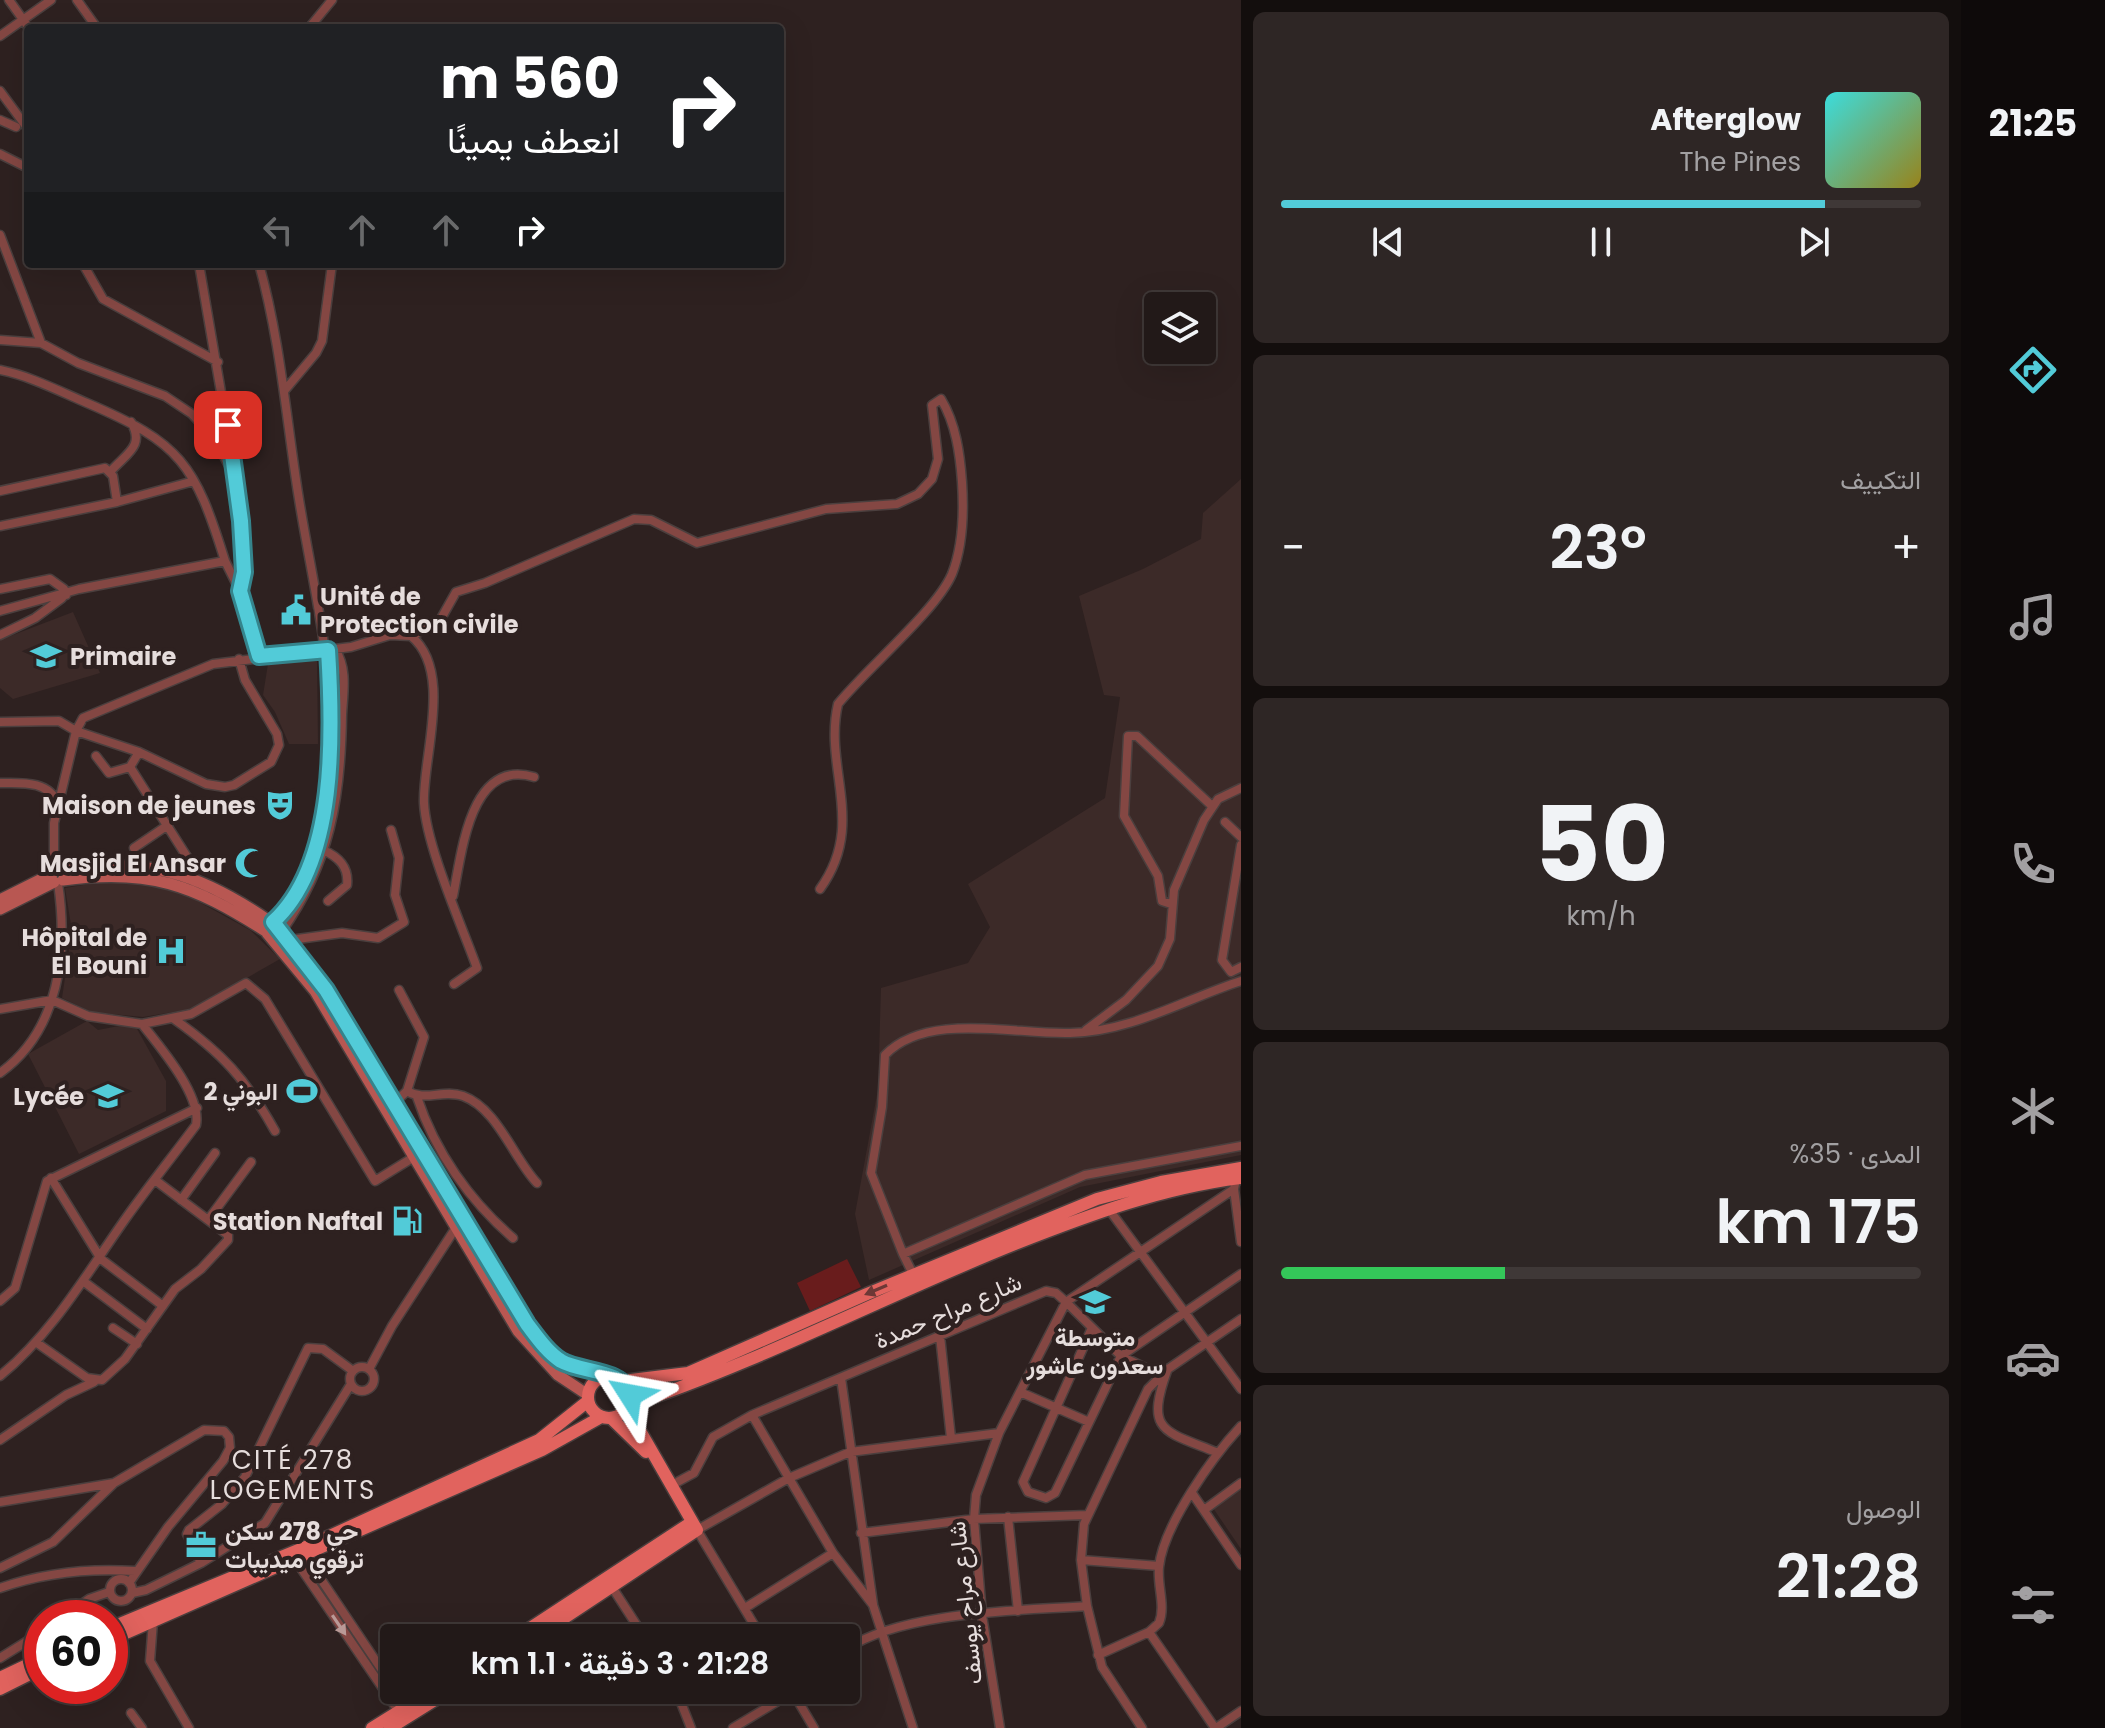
<!DOCTYPE html>
<html lang="ar">
<meta charset="utf-8">
<style>
body{margin:0;font-family:Poppins,Vazirmatn,sans-serif;background:#2e2625;color:#f1f3f6;direction:rtl;height:100vh;display:flex;flex-direction:column;font-size:30px;white-space:nowrap}
*{box-sizing:border-box;margin:0}
p{font-size:26px;color:#a2a0a2}
.icon{flex:none;width:44px;height:44px;fill:none;stroke:currentColor;stroke-width:2;stroke-linecap:round;stroke-linejoin:round}
.map{position:relative;flex:1;overflow:hidden;direction:ltr}
.drawer{display:flex;flex-direction:column;gap:12px;padding:12px;background:#130e0d;width:720px}
.drawer>*{flex:none}
.guide{position:absolute;left:24px;top:24px;width:760px;height:244px;border-radius:8px;box-shadow:0 8px 32px #0002,0 0 0 2px #3f3837;direction:rtl;background:#202124;color:#fff;overflow:hidden}
.tools{position:absolute;left:1144px;top:292px;display:grid;gap:16px}
.tools a{display:grid;place-items:center;width:72px;height:72px;border-radius:8px;background:#221918;box-shadow:0 8px 32px #0002,0 0 0 2px #3f3837;font-size:40px}
.speed{position:absolute;left:24px;top:1600px;display:flex;gap:16px;font-size:40px;font-weight:700;text-align:center}
.speed>*{display:grid;place-content:center;width:104px;height:104px;border-radius:50%;background:#221918;box-shadow:0 8px 32px #0002,0 0 0 2px #3f3837;line-height:1}
.speed .limit{border:12px solid #d22;background:#fff;color:#111}
.pin{position:absolute;display:grid;place-items:center;width:68px;height:68px;color:#fff;margin:-34px;border-radius:16px;box-shadow:0 4px 12px #0006}
.me{position:absolute;width:88px;margin:-44px;rotate:304deg;stroke-linejoin:round;filter:drop-shadow(0 0 6px #0008)}
.turn{display:flex;align-items:center;gap:28px;height:168px;padding:0 32px;font-size:36px}
.turn .icon{width:104px;height:104px;stroke-width:2.5}
.turn b{display:block;font-size:56px;line-height:68px}
.lanes{display:flex;align-items:center;height:76px;padding:0 32px;background:#0003;justify-content:center;gap:40px;direction:ltr}
.lanes .off{opacity:.35}
.big{font-size:60px;font-weight:600;line-height:1.1}
.drawer .card{flex:1;display:flex;flex-direction:column;justify-content:center;gap:12px;min-width:0;padding:0 28px;border-radius:12px;background:#2e2625}
.drawer .dial{align-items:center;gap:0}
.dial b{font-size:104px;line-height:1}
.song{display:flex;align-items:center;gap:24px}
.cover{width:96px;height:96px;border-radius:12px;background:linear-gradient(135deg,hsl(180 70% 55%),hsl(50 70% 35%))}
.played{height:8px;border-radius:4px;background:linear-gradient(90deg,#52cbd8 85%,#3f3837 85%)}
.keys{display:flex;justify-content:space-around;direction:ltr}
.heat{display:flex;justify-content:space-between;align-items:center;font-size:44px;direction:ltr}
.charge{height:12px;border-radius:6px;background:linear-gradient(90deg,#34c759 35%,#3f3837 0)}
.trip{position:absolute;left:380px;top:1624px;width:480px;height:80px;border-radius:8px;background:#221918;box-shadow:0 8px 32px #0002,0 0 0 2px #3f3837;font-weight:600;line-height:80px;text-align:center;direction:rtl}
main{display:flex;flex:1;min-height:0}
.tabs{display:flex;flex-direction:column;width:144px;justify-content:space-around;align-items:center;background:#0e0a0a;color:#a2a0a2}
.tabs .icon{width:56px;height:56px}
.tabs .selected{color:#52cbd8}
.tabs b{font-size:36px;color:#f1f3f6}
.map>svg:first-child{display:block}
.built{fill:#3c2a28}
.garden{fill:#691c1c}
.lines{fill:none;stroke-linecap:round;stroke-linejoin:round}
.minor-casing{stroke:#4b3f3e;stroke-width:11}
.secondary-casing{stroke:#4b3f3e;stroke-width:14}
.primary-casing{stroke:#4b3f3e;stroke-width:15}
.minor{stroke:#844743;stroke-width:8}
.secondary{stroke:#b85752;stroke-width:11}
.primary{stroke:#e1635e;stroke-width:12}
.oneway{fill:#6d3836}
.oneway2{fill:#ba9a97}
.route-casing{stroke:#35848c;stroke-width:20}
.route{stroke:#52cbd8;stroke-width:14}
.labels{text-anchor:middle;dominant-baseline:central;stroke-width:8;stroke-linejoin:round;paint-order:stroke}
.poi-label{font-size:24px;font-weight:bold;fill:#e6dddc;stroke:#2e2120;text-anchor:end}
.street-label{font-size:24px;fill:#e6dddc;stroke:#2e2120}
.neighbourhood-label{font-size:26px;letter-spacing:2px;fill:#e6dddc;stroke:#2e2120}
</style>
<main>
<nav class="tabs">
<b>21:25</b>
<svg class="icon selected" aria-label="directions" viewBox="0 0 24 24"><path d="M12 3l9 9-9 9-9-9zM9 14v-3h6M13 9l2 2-2 2"/></svg>
<svg class="icon" aria-label="music" viewBox="0 0 24 24"><path d="M9 18V5l10-2v13"/><circle cx="6" cy="18" r="3"/><circle cx="16" cy="16" r="3"/></svg>
<svg class="icon" aria-label="phone" viewBox="0 0 24 24"><path d="M5 4h4l2 5-3 2q2 4 5 5l2-3 5 2v4C11 20 4 13 5 4z"/></svg>
<svg class="icon" aria-label="climate" viewBox="0 0 24 24"><path d="M12 3v18M4 7l16 10M4 17L20 7"/></svg>
<svg class="icon" aria-label="car" viewBox="0 0 24 24"><path d="M5 17H2v-5l4-1 3-4h7l3 4 3 1v5h-3M9 17h6M6 11h13"/><circle cx="7" cy="17" r="2"/><circle cx="17" cy="17" r="2"/></svg>
<svg class="icon" aria-label="filters" viewBox="0 0 24 24"><path d="M4 7h16M4 17h16"/><circle cx="9" cy="7" r="2"/><circle cx="15" cy="17" r="2"/></svg>
</nav>
<section class="drawer">
<div class="card">
<div class="song"><i class="cover"></i><div><b>Afterglow</b><p>The Pines</p></div></div>
<div class="played"></div>
<div class="keys"><svg class="icon" aria-label="previous" viewBox="0 0 24 24"><path d="M18 5L8 12l10 7zM5 5v14"/></svg><svg class="icon" aria-label="pause" viewBox="0 0 24 24"><path d="M8 5v14M16 5v14"/></svg><svg class="icon" aria-label="next" viewBox="0 0 24 24"><path d="M6 5l10 7-10 7zM19 5v14"/></svg></div>
</div>
<div class="card"><p>التكييف</p>
<div class="heat"><a>−</a><b class="big">23°</b><a>+</a></div>
</div>
<div class="card dial"><b>50</b><p>km/h</p></div>
<div class="card"><p>المدى · 35%</p><b class="big">175 km</b><div class="charge"></div></div>
<div class="card"><p>الوصول</p><b class="big">21:28</b></div>
</section>
<div class="map">
<svg width="1241" height="1728" viewBox="0 0 1241 1728">
<rect width="100%" height="100%" fill="#2e2120"/>
<path class="built" d="M 1241,479 L 1241,1155 L 1080,1187 L 869,1280 L 855,1214 L 878,1089 L 881,988 L 968,963 L 990,927 L 968,884 L 1105,798 L 1120,697 L 1104,695 L 1079,596 L 1143,569 L 1201,539 L 1203,513 Z
M 73,612 L 100,673 L 13,699 L 0,688 L 0,640 Z
M 317,661 L 318,744 L 289,744 L 275,712 L 263,695 L 268,664 Z
M 101,882 L 146,884 L 181,892 L 250,930 L 280,959 L 192,1009 L 143,1017 L 91,1012 L 62,998 L 72,931 L 65,888 Z
M 87,1021 L 98,1030 L 124,1025 L 136,1027 L 166,1081 L 166,1111 L 79,1154 L 28,1054 Z
M 1241,1487 L 1241,1549 L 1213,1508 Z"/>
<path class="garden" d="M 847,1259 L 861,1287 L 810,1311 L 797,1283 Z"/>
<g class="lines">
<g class="minor-casing">
<path id="minor" d="M 9,0 L 29,28
M 77,0 L 97,28
M 309,28 L 332,0
M 0,36 L 51,0
M 0,91 L 28,129
M 0,120 L 16,127
M 0,154 L 28,168
M 0,235 L 41,343
M 83,264 L 103,299 L 218,362
M 199,264 L 234,468
M 259,264 C 280,339 286,416 298,493 C 317,615 355,738 309,859 C 301,882 291,905 273,922
M 0,340 L 41,343 L 78,363 L 165,396 L 192,414 L 214,438 L 235,477 L 244,572 L 240,591 L 259,656
M 0,370 C 30,376 59,391 87,403 C 181,443 195,464 225,561 L 79,589 L 0,611
M 285,390 L 316,353 L 322,341 L 332,264
M 111,471 C 127,453 145,446 131,422
M 0,491 L 105,468 L 113,476 L 117,502
M 0,526 L 117,502 L 194,481
M 225,561 L 240,591
M 0,589 L 50,579 L 64,589 L 66,595
M 0,635 L 35,618 L 62,598
M 411,636 L 438,624 L 456,592 L 485,583 L 634,519 L 651,520 L 697,543 L 826,509 L 897,504 L 918,494 L 932,479 L 938,459 L 932,405 L 941,399 C 956,424 960,454 962,482 C 964,512 963,546 952,574 C 936,611 867,668 838,704 C 823,768 867,824 820,889
M 239,659 L 245,680 L 277,734 L 279,745 L 271,762 L 234,785 L 225,787 L 206,784 L 139,752 L 76,731 L 83,718 L 213,664 L 351,647 L 390,635 L 411,636 C 454,671 422,759 424,803 C 426,846 462,926 477,968 L 454,984
M 0,722 L 59,721 L 76,731 L 54,823 L 54,871
M 139,752 L 130,767 L 189,860
M 96,756 L 109,773 L 130,767
M 0,783 C 21,783 49,780 58,804
M 1225,822 L 1241,837
M 1241,845 L 1222,960 L 1231,972 L 1241,967
M 134,848 L 165,827
M 323,850 C 339,857 349,867 347,885 L 328,901
M 453,896 C 462,852 470,758 534,777
M 1171,904 L 1162,901 L 1158,876 L 1124,816 L 1128,736 L 1137,736 L 1212,806
M 282,931 C 330,863 341,798 342,715 C 343,693 348,669 335,649
M 290,940 L 342,933 L 378,938 L 404,922 L 395,895 L 399,858 L 391,830
M 1241,981 C 1185,999 1131,1032 1070,1033 C 1016,1035 927,1011 885,1055 L 882,1107 L 871,1173 L 903,1254 L 1085,1175 L 1241,1146
M 0,1009 L 52,1000 L 88,1016 L 142,1024 C 161,1048 202,1096 196,1125 C 173,1156 148,1187 126,1218 C 87,1273 53,1333 0,1376
M 174,1019 C 222,1053 246,1079 275,1131
M 142,1024 L 191,1014 L 246,983 L 265,999 L 375,1181 L 414,1157
M 1086,1030 L 1126,1000 L 1158,966 L 1170,939 L 1174,890 L 1204,820 L 1218,799 L 1241,788
M 0,1073 C 60,1030 68,951 58,883
M 407,1091 C 425,1102 443,1089 463,1096 C 497,1108 514,1159 537,1183
M 417,1097 C 435,1152 470,1201 513,1238
M 393,1104 L 407,1091 L 424,1037 L 399,990
M 51,1178 L 101,1259 L 163,1306
M 1234,1189 L 1241,1242
M 181,1200 L 215,1153
M 1108,1208 L 1241,1389
M 208,1220 L 251,1162
M 903,1254 L 913,1274
M 83,1281 L 147,1329
M 0,1301 L 15,1288 L 47,1181 L 197,1108
M 113,1328 L 137,1344
M 1091,1330 L 1023,1482 L 1028,1492 L 1046,1498 L 1055,1493 L 1121,1356 L 1241,1274
M 940,1336 L 951,1438
M 37,1343 L 87,1378 L 102,1380 L 125,1359 L 175,1289 L 201,1269 L 228,1240 L 228,1235 L 155,1180
M350 1379a12 12 0 1 1 24 0a12 12 0 1 1-24 0Z
M 369,1369 L 392,1326 L 455,1229
M 1167,1371 C 1145,1432 1164,1431 1216,1452
M 841,1378 L 873,1604
M 1020,1392 L 1089,1422
M 752,1415 L 833,1553 L 873,1605 L 913,1728
M 0,1440 L 66,1395 L 94,1382
M 670,1486 L 694,1473 L 713,1437 L 752,1415 L 1046,1291 L 1056,1293 L 1066,1302 L 1234,1189 L 1236,1179
M 1192,1493 L 1241,1565
M 0,1502 L 114,1483 L 204,1430 L 224,1431 L 229,1437 L 230,1448 L 223,1461 L 168,1527 L 129,1583
M 1204,1510 L 1241,1483
M 1008,1517 L 1018,1611
M 861,1533 L 974,1519 L 1087,1515
M 306,1557 L 394,1688
M 1081,1560 L 1159,1566
M 296,1561 L 401,1715
M 201,1563 L 187,1534 L 189,1530 L 222,1504 L 245,1477 L 308,1348 L 323,1349 L 353,1371
M 0,1568 L 53,1542 L 113,1484
M110 1590a11 11 0 1 1 22 0a11 11 0 1 1-22 0Z
M 610,1584 L 645,1638
M 0,1588 C 45,1572 88,1568 135,1571
M 132,1593 L 146,1590 L 201,1563 L 265,1523 L 351,1384
M 745,1608 L 833,1553
M 61,1618 L 89,1599 L 109,1592
M 153,1621 L 150,1661 L 189,1728
M 1149,1632 L 1215,1728
M 762,1638 L 697,1530 L 789,1478 L 850,1452 L 999,1433
M 846,1649 C 905,1611 1016,1611 1087,1606
M 1098,1655 L 1149,1632 L 1159,1623 C 1166,1606 1157,1586 1159,1567 C 1163,1526 1213,1456 1241,1426
M 0,1658 L 42,1632
M 395,1690 L 409,1710
M 676,1690 L 691,1728
M 792,1691 L 814,1728
M 131,1713 L 142,1728
M 733,1728 L 793,1692
M 1000,1728 L 982,1615 L 974,1519 L 976,1495 L 999,1433 L 1066,1302 L 1121,1356 L 1160,1375
M 1142,1728 L 1102,1667 L 1087,1606 L 1081,1560 L 1084,1524 L 1148,1389 L 1168,1369 L 1241,1319
M 1216,1728 L 1241,1711"/>
</g>
<g class="secondary-casing">
<path id="secondary" d="M 61,871 C 146,856 199,873 269,921
M 63,880 C 149,868 193,885 264,930
M 0,900 L 52,874
M 0,909 L 54,882
M 276,924 L 326,990 L 527,1324 L 557,1358 L 604,1376
M 267,933 L 315,991 L 518,1331 L 558,1375 L 588,1395"/>
</g>
<g class="primary-casing">
<path id="primary" d="M588 1397a21 21 0 1 1 42 0a21 21 0 1 1-42 0Z
M 623,1381 L 688,1373 L 867,1294 L 1097,1199 L 1161,1182 L 1241,1168
M 628,1406 C 760,1362 885,1296 1015,1244 C 1089,1215 1161,1188 1241,1178
M 611,1418 L 646,1452
M 110,1628 L 308,1546 L 539,1440 L 588,1401
M 515,1638 L 692,1522
M 534,1638 L 697,1530 L 627,1408
M 110,1640 L 542,1450 L 601,1417
M 0,1678 L 42,1658
M 0,1689 L 42,1668
M 372,1728 L 433,1690
M 390,1728 L 451,1690"/>
</g>
<use href="#minor" class="minor"/>
<use href="#secondary" class="secondary"/>
<use href="#primary" class="primary"/>
</g>
<defs><path id="oneway-solid" d="M-6-.8H1V-3.2L6.5 0L1 3.2V.8H-6Z" transform="scale(2)"/></defs>
<use class="oneway" href="#oneway-solid" transform="translate(876 1290) rotate(157)"/>
<use class="oneway2" href="#oneway-solid" transform="translate(339 1625) rotate(56)"/>
<g class="lines">
<g class="route-casing">
<path id="route" d="M 228,425 L 241,521 L 244,572 L 240,591 L 259,656 L 328,650 C 333,729 338,863 273,922 L 326,990 L 527,1324 C 537,1337 547,1352 561,1361 C 582,1373 624,1369 630,1395"/>
</g>
<use href="#route" class="route"/>
</g>
<defs>
<g id="civic-bare" transform="scale(2.4)"><path d="M-.6-6.5H3V-4.5H.6V-3L4-1V1h2V6H-6V1h2V-1L-.6-3ZM-1.2 2.5V6h2.4V2.5Z" fill="#52cbd8" stroke="#2e2120" stroke-width="2.5" paint-order="stroke"/></g>
<g id="school-bare" transform="scale(2.4)"><path d="M0-5L7-2L0 1L-7-2ZM-4 1L0 2.5L4 1V4Q0 6-4 4Z" fill="#52cbd8" stroke="#2e2120" stroke-width="2.5" paint-order="stroke"/></g>
<g id="theatre-bare" transform="scale(2.4)"><path d="M-5-5.5Q0-4 5-5.5V0Q5 5 0 6Q-5 5-5 0ZM-3.3-2.5H-1v1.5H-3.3ZM1-2.5H3.3v1.5H1ZM-2.8 1Q0 5.5 2.8 1Z" fill="#52cbd8" stroke="#2e2120" stroke-width="2.5" paint-order="stroke"/></g>
<g id="mosque-bare" transform="scale(2.4)"><path d="M3.5-4.9A6 6 0 1 0 3.5 4.9A5 5 0 1 1 3.5-4.9Z" fill="#52cbd8" stroke="#2e2120" stroke-width="2.5" paint-order="stroke"/></g>
<g id="hospital-bare" transform="scale(2.4)"><path d="M-5-5h3v3.5h4V-5h3V5h-3V1.5h-4V5h-3Z" fill="#52cbd8" stroke="#2e2120" stroke-width="2.5" paint-order="stroke"/></g>
<g id="stadium-bare" transform="scale(2.4)"><path d="M0-5a6.5 5 0 1 0 0 10a6.5 5 0 1 0 0-10ZM-3.5-1.8h7v3.6h-7Z" fill="#52cbd8" stroke="#2e2120" stroke-width="2.5" paint-order="stroke"/></g>
<g id="fuel-bare" transform="scale(2.4)"><path d="M-5.5-6h7V0h2V4h1.3V-2.5L3-4.5l.8-.8L6-3V5H2.5V1h-1V6h-7ZM-4.2-4.7v3.2H.2V-4.7Z" fill="#52cbd8" stroke="#2e2120" stroke-width="2.5" paint-order="stroke"/></g>
<g id="office-bare" transform="scale(2.4)"><path d="M-6-3h4V-5.5h4V-3h4V5H-6ZM-1-4.5V-3h2v-1.5ZM-6 0V1H6V0Z" fill="#52cbd8" stroke="#2e2120" stroke-width="2.5" paint-order="stroke"/></g>
</defs>
<g fill-rule="evenodd">
<use href="#civic-bare" x="296" y="610"/>
<use href="#school-bare" x="46" y="656"/>
<use href="#theatre-bare" x="280" y="805"/>
<use href="#mosque-bare" x="250" y="863"/>
<use href="#hospital-bare" x="171" y="951"/>
<use href="#stadium-bare" x="302" y="1091"/>
<use href="#school-bare" x="108" y="1096"/>
<use href="#fuel-bare" x="407" y="1221"/>
<use href="#school-bare" x="1095" y="1302"/>
<use href="#office-bare" x="201" y="1545"/>
</g>
<g class="labels">
<g class="poi-label">
<text x="320" y="596" text-anchor="start">Unité de<tspan x="320" dy="28">Protection civile</tspan></text>
<text x="70" y="656" text-anchor="start">Primaire</text>
<text x="256" y="805">Maison de jeunes</text>
<text x="226" y="863">Masjid El Ansar</text>
<text x="147" y="937">Hôpital de<tspan x="147" dy="28">El Bouni</tspan></text>
<text x="278" y="1091">البوني 2</text>
<text x="84" y="1096">Lycée</text>
<text x="383" y="1221">Station Naftal</text>
<text x="1095" y="1337" text-anchor="middle">متوسطة<tspan x="1095" dy="28">سعدون عاشور</tspan></text>
<text x="225" y="1531" text-anchor="start">حي 278 سكن<tspan x="225" dy="28">ترقوي ميديبات</tspan></text>
</g>
<g class="street-label">
<text transform="translate(948 1311) rotate(-23)">شارع مراح حمدة</text>
<text transform="translate(965 1603) rotate(-96)">شارع مراح يوسف</text>
</g>
<g class="neighbourhood-label">
<text x="293" y="1460">CITÉ 278<tspan x="293" dy="30">LOGEMENTS</tspan></text>
</g>
</g>
</svg>
<div class="tools">
<a><svg class="icon" aria-label="layers" viewBox="0 0 24 24"><path d="M12 4l9 5-9 5-9-5zM3 14l9 5 9-5"/></svg></a>
</div>
<div class="speed"><div class="limit">60</div></div>
<div class="pin" style="left:228px;top:425px;background:#d93025"><svg class="icon" aria-label="arrive" viewBox="0 0 24 24"><path d="M6 21V4h12l-3 4 3 4H6"/></svg></div>
<svg class="me" style="left:630px;top:1395px" viewBox="-20 -20 40 40"><path d="M0-17L14 15 0 8-14 15z" fill="#52cbd8" stroke="#fff" stroke-width="4"/></svg>
<div class="trip">21:28 · 3 دقيقة · 1.1 km</div>
<div class="guide">
<div class="turn"><svg class="icon" aria-label="right" viewBox="0 0 24 24"><path d="M7 20v-9h11M14 6l5 5-5 5"/></svg><div><b>560 m</b>انعطف يمينًا</div></div>
<div class="lanes"><svg class="icon off" aria-label="left" viewBox="0 0 24 24"><path d="M17 20v-9H6M10 6l-5 5 5 5"/></svg><svg class="icon off" aria-label="ahead" viewBox="0 0 24 24"><path d="M12 20V5M6 11l6-6 6 6"/></svg><svg class="icon off" aria-label="ahead" viewBox="0 0 24 24"><path d="M12 20V5M6 11l6-6 6 6"/></svg><svg class="icon" aria-label="right" viewBox="0 0 24 24"><path d="M7 20v-9h11M14 6l5 5-5 5"/></svg></div>
</div>
</div>
</main>
